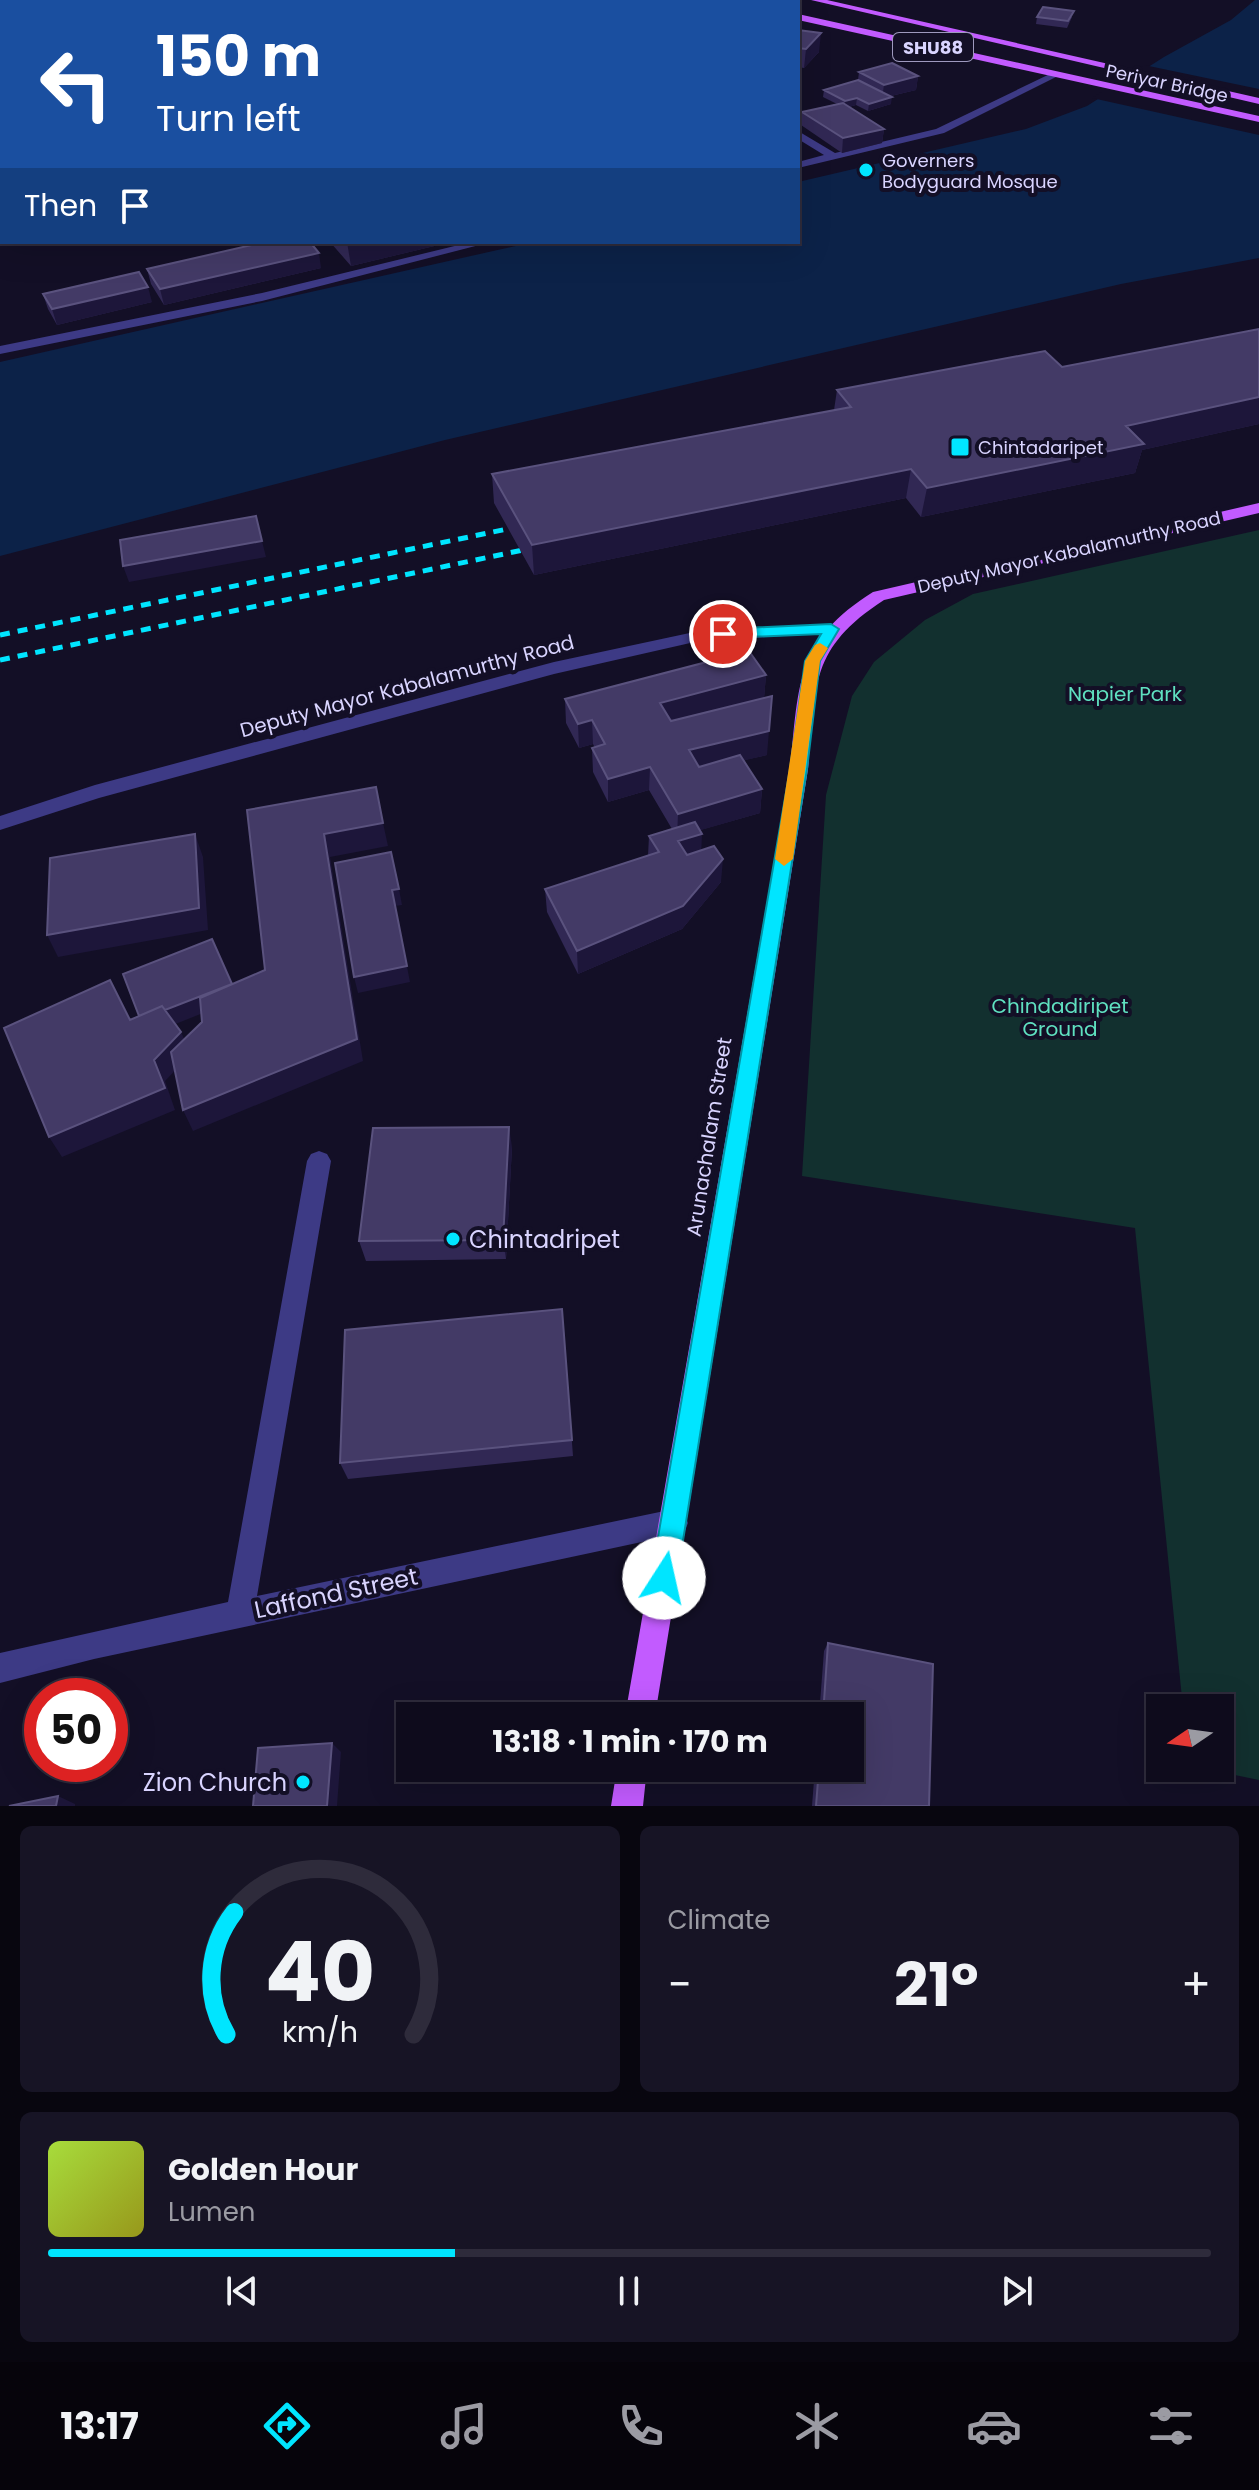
<!DOCTYPE html>
<meta charset="utf-8">
<style>
body{margin:0;font-family:Poppins,sans-serif;background:#171425;color:#f1f3f6;height:100vh;display:flex;flex-direction:column;font-size:30px;white-space:nowrap}
*{box-sizing:border-box;margin:0}
p{font-size:26px;color:#9b9ba3}
.icon{flex:none;width:44px;height:44px;fill:none;stroke:currentColor;stroke-width:2;stroke-linecap:round;stroke-linejoin:round}
.map{position:relative;height:1806px;overflow:hidden}
.side{display:flex;flex-direction:column;gap:20px;padding:20px;background:#08060f;flex:1}
.side>*{flex:none}
.top-card{position:absolute;left:0px;top:0px;width:800px;height:244px;box-shadow:0 8px 32px #0002,0 0 0 2px #2e2b3b;background:#1a4fa0;color:#fff;overflow:hidden}
.needle{width:52px;rotate:257deg}
.controls{position:absolute;left:1146px;top:1694px;display:grid;gap:16px}
.controls a{display:grid;place-items:center;width:88px;height:88px;border-radius:0px;background:#0e0b1c;box-shadow:0 8px 32px #0002,0 0 0 2px #2e2b3b;font-size:40px}
.speed{position:absolute;left:24px;top:1678px;display:flex;gap:16px;font-size:40px;font-weight:700;text-align:center}
.speed>*{display:grid;place-content:center;width:104px;height:104px;border-radius:50%;background:#0e0b1c;box-shadow:0 8px 32px #0002,0 0 0 2px #2e2b3b;line-height:1}
.speed .limit{border:12px solid #d22;background:#fff;color:#111}
.pin{position:absolute;display:grid;place-items:center;width:68px;height:68px;color:#fff;margin:-34px;border:4px solid #fff;border-radius:50%;box-shadow:0 2px 8px #0007}
.me{position:absolute;width:88px;margin:-44px;rotate:10deg;stroke-linejoin:round;filter:drop-shadow(0 0 6px #0008)}
.turn{display:flex;align-items:center;gap:28px;height:168px;padding:0 24px;font-size:36px}
.turn .icon{width:104px;height:104px;stroke-width:2.5}
.turn b{display:block;font-size:56px;line-height:68px}
.then{display:flex;align-items:center;height:76px;padding:0 24px;background:#0003;gap:16px;font-size:30px}
.big{font-size:60px;font-weight:700;line-height:1.1}
.side .widget{flex:1;display:flex;flex-direction:column;justify-content:center;gap:12px;min-width:0;padding:0 28px;border-radius:12px;background:#171425}
.side .dial{align-items:center;gap:0}
.dial svg{height:208px;overflow:visible;fill:none;stroke:#2e2b3b;stroke-width:7;stroke-linecap:round;text-anchor:middle}
.dial text{fill:#f1f3f6;stroke:none}
.song{display:flex;align-items:center;gap:24px}
.cover{width:96px;height:96px;border-radius:12px;background:linear-gradient(135deg,hsl(80 70% 55%),hsl(60 70% 35%))}
.played{height:8px;border-radius:4px;background:linear-gradient(90deg,#00e5ff 35%,#2e2b3b 35%)}
.keys{display:flex;justify-content:space-around;direction:ltr}
.heat{display:flex;justify-content:space-between;align-items:center;font-size:44px;direction:ltr}
.side .tiles{flex:1;display:grid;gap:20px;grid-template-columns:1fr 1fr}
.widget:last-child{grid-column:span 2}
.trip{position:absolute;left:396px;top:1702px;width:468px;height:80px;border-radius:0px;background:#0e0b1c;box-shadow:0 8px 32px #0002,0 0 0 2px #2e2b3b;font-weight:700;line-height:80px;text-align:center}
.menu{display:flex;height:128px;justify-content:space-around;align-items:center;background:#06040b;color:#9b9ba3}
.menu .icon{width:56px;height:56px}
.menu .active{color:#00e5ff}
.menu b{font-size:36px;color:#f1f3f6}
.map>svg:first-child{display:block}
.green{fill:#12302f}
.water{fill:#0c2248}
.pier{fill:#130f26}
.lines{fill:none;stroke-linecap:round;stroke-linejoin:round}
.minor{fill:#3d3a85;fill-rule:evenodd}
.major{fill:#c25bff;fill-rule:evenodd}
.rail{stroke:#00e5ff;stroke-width:5;stroke-dasharray:10 8;stroke-linecap:butt}
.wall{fill:#312854}
.shaded-wall{fill:#1d163a}
.building{fill:#433a66;stroke:#5a527e;stroke-width:2}
.route{fill:#00e5ff;stroke:#0095a6;stroke-width:2}
.slow{fill:#f59e0b}
.poi-dot{fill:#00e5ff;stroke:#130f26;stroke-width:3}
.labels{text-anchor:middle;dominant-baseline:central;stroke-width:8;stroke-linejoin:round;paint-order:stroke}
.shield{fill:#130f26;stroke:#9e99be;stroke-width:2}
.shield-label{font-size:18px;font-weight:bold;fill:#d9d4ff}
.far-street-label{font-size:18px;fill:#d9d4ff;stroke:#130f26}
.far-poi-label{font-size:18px;fill:#d9d4ff;stroke:#130f26;text-anchor:start}
.street-label{font-size:20px;fill:#d9d4ff;stroke:#130f26}
.park-label{font-size:20px;fill:#5fe0c0;stroke:#130f26}
.near-poi-label{font-size:24px;fill:#d9d4ff;stroke:#130f26;text-anchor:start}
.near-street-label{font-size:24px;fill:#d9d4ff;stroke:#130f26}
</style>
<div class="map">
<svg width="1259" height="1806" viewBox="0 0 1259 1806">
<rect width="100%" height="100%" fill="#130f26"/>
<path class="green" d="M 1259,530 L 1259,1780 L 1201,1768 L 1220,1768 L 1220,1708 L 1183,1708 L 1135,1228 L 802,1176 L 826,795 L 852,696 L 874,662 L 925,620 L 973,594 Z"/>
<path class="water" d="M 1255,0 L 1259,0 L 1259,258 L 1121,284 L 445,440 L 0,556 L 0,362 L 533,242 L 798,242 L 798,182 L 1026,129 L 1087,106 L 1164,57 L 1231,20 Z"/>
<path class="pier" d="M 1144,65 L 1259,89 L 1259,135 L 1092,98 Z"/>
<g class="lines">
<path class="minor" d="M 1054,72 L 1062,74 L 944,133 L 798,168 L 798,162 L 824,155 L 798,139 L 798,131 L 835,153 L 936,129 Z
M 471,242 L 491,242 L 262,301 L 0,354 L 0,346 L 262,293 Z
M 831,624 L 837,625 L 837,633 L 699,641 L 554,674 L 99,798 L 0,830 L 0,816 L 95,785 L 554,662 L 699,631 Z
M 319,1151 L 327,1154 L 331,1161 L 257,1596 L 674,1509 L 684,1513 L 688,1523 L 684,1533 L 94,1659 L 0,1683 L 0,1653 L 228,1602 L 307,1161 L 311,1154 Z"/>
<path class="major" d="M 716,0 L 733,0 L 734,2 L 717,2 Z
M 811,0 L 827,0 L 1259,98 L 1259,104 Z
M 798,14 L 1259,116 L 1259,122 L 798,20 Z
M 0,55 L 2,55 L 2,61 L 0,61 Z
M 1259,503 L 1259,513 L 884,600 C 808,649 816,687 808,769 L 655,1716 L 625,1716 L 790,769 C 799,685 795,641 873,592 Z
M 617,1768 L 647,1768 L 643,1806 L 611,1806 Z"/>
<path class="rail" d="M 0,635 L 531,524
M 0,660 L 542,546"/>
</g>
<path class="wall" d="M 1037,17 L 1072,17 L 1067,28 L 1036,24 Z
M 798,30 L 819,52 L 804,68 L 798,67 Z
M 859,72 L 918,76 L 916,90 L 891,96 L 891,104 L 868,111 L 856,105 L 849,107 L 884,129 L 882,143 L 842,153 L 801,125 L 802,112 L 837,104 L 823,97 L 824,90 L 858,80 Z
M 330,242 L 451,242 L 351,266 Z
M 321,268 L 164,305 L 151,284 L 147,269 Z
M 43,294 L 152,302 L 57,325 L 48,309 Z
M 1259,329 L 1259,424 L 1142,450 L 1135,473 L 921,517 L 906,498 L 534,575 L 494,503 L 492,474 L 834,410 L 837,390 L 1062,367 Z
M 766,675 L 764,698 L 767,755 L 744,760 L 762,789 L 760,813 L 700,830 L 701,850 L 721,882 L 682,929 L 578,974 L 547,912 L 545,889 L 648,856 L 649,836 L 672,829 L 649,790 L 608,802 L 593,772 L 592,748 L 595,748 L 593,744 L 579,748 L 566,723 L 565,699 Z
M 512,1147 L 506,1259 L 366,1261 L 359,1241 Z
M 562,1309 L 573,1456 L 348,1479 L 340,1463 Z
M 828,1643 L 929,1806 L 812,1806 L 815,1768 L 850,1768 L 850,1716 L 819,1716 L 824,1651 Z"/>
<path class="shaded-wall" d="M 821,33 L 819,52 L 804,68 L 806,49 Z
M 918,76 L 916,90 L 882,98 L 884,85 Z
M 892,97 L 891,104 L 868,111 L 869,104 Z
M 857,98 L 856,105 L 845,108 L 845,101 Z
M 884,129 L 882,143 L 842,153 L 843,138 Z
M 0,213 L 2,213 L 2,241 L 0,242 Z
M 347,242 L 451,242 L 351,266 Z
M 319,253 L 321,268 L 164,305 L 160,289 Z
M 148,287 L 152,302 L 57,325 L 52,309 Z
M 1259,397 L 1259,424 L 1142,450 L 1135,473 L 921,517 L 927,488 L 1126,426 Z
M 911,469 L 906,498 L 534,575 L 532,545 Z
M 262,541 L 266,557 L 129,582 L 123,566 Z
M 766,675 L 764,699 L 660,727 L 660,703 Z
M 592,720 L 593,744 L 579,748 L 578,724 Z
M 769,731 L 767,755 L 688,774 L 689,750 Z
M 650,767 L 649,790 L 608,802 L 608,779 Z
M 762,789 L 760,813 L 677,837 L 678,814 Z
M 383,823 L 388,846 L 330,857 L 363,1061 L 193,1131 L 183,1110 L 357,1039 L 324,834 Z
M 195,834 L 203,857 L 208,930 L 58,957 L 47,935 Z
M 702,834 L 701,857 L 677,864 L 678,841 Z
M 723,859 L 721,882 L 682,929 L 578,974 L 577,951 Z
M 399,889 L 402,905 L 395,906 L 410,982 L 358,993 L 354,977 L 392,890 Z
M 232,984 L 238,999 L 148,1035 L 141,1020 Z
M 181,1032 L 191,1054 L 165,1081 L 175,1110 L 62,1157 L 49,1137 L 154,1060 Z
M 509,1127 L 512,1147 L 506,1259 L 503,1240 Z
M 332,1743 L 341,1752 L 337,1806 L 327,1806 Z
M 58,1796 L 75,1804 L 75,1806 L 56,1806 Z"/>
<path class="building" d="M 1043,7 L 1074,11 L 1068,21 L 1037,17 Z
M 798,30 L 821,33 L 806,49 L 798,48 Z
M 892,63 L 918,76 L 884,85 L 859,72 Z
M 0,69 L 2,69 L 2,83 L 0,78 Z
M 858,80 L 892,97 L 869,104 L 857,98 L 845,101 L 824,90 Z
M 843,103 L 884,129 L 843,138 L 802,112 Z
M 0,184 L 2,188 L 2,213 L 0,213 Z
M 265,242 L 310,242 L 319,253 L 160,289 L 147,269 Z
M 139,272 L 148,287 L 52,309 L 43,294 Z
M 1259,329 L 1259,397 L 1126,426 L 1144,444 L 927,488 L 911,469 L 532,545 L 492,474 L 851,407 L 837,390 L 1045,351 L 1062,367 Z
M 256,516 L 262,541 L 123,566 L 120,540 Z
M 749,651 L 766,675 L 660,703 L 671,721 L 772,696 L 769,731 L 689,750 L 699,767 L 740,755 L 762,789 L 678,814 L 650,767 L 608,779 L 592,748 L 605,744 L 592,720 L 578,724 L 565,699 Z
M 376,787 L 383,823 L 324,834 L 357,1039 L 183,1110 L 171,1052 L 202,1022 L 200,998 L 265,970 L 247,810 Z
M 695,822 L 702,834 L 678,841 L 687,855 L 714,846 L 723,859 L 683,906 L 577,951 L 545,889 L 659,852 L 649,836 Z
M 195,834 L 199,908 L 47,935 L 50,858 Z
M 391,852 L 399,889 L 392,890 L 407,966 L 354,977 L 335,863 Z
M 212,939 L 232,984 L 165,1010 L 162,1006 L 139,1016 L 123,974 Z
M 110,980 L 130,1020 L 162,1006 L 181,1032 L 154,1060 L 165,1088 L 49,1137 L 4,1028 Z
M 509,1127 L 503,1240 L 359,1241 L 373,1128 Z
M 562,1309 L 572,1440 L 340,1463 L 345,1330 Z
M 828,1643 L 933,1664 L 929,1806 L 816,1806 L 819,1768 L 850,1768 L 850,1716 L 823,1716 Z
M 332,1743 L 327,1806 L 253,1806 L 258,1748 Z
M 58,1796 L 56,1806 L 9,1806 Z"/>
<path class="route" d="M 831,624 L 839,629 L 820,661 L 807,769 L 677,1578 L 673,1587 L 664,1591 L 655,1587 L 651,1578 L 790,769 L 805,661 L 821,634 L 723,638 L 715,634 L 723,629 Z"/>
<path class="slow" d="M 820,643 L 828,648 L 820,661 L 793,859 L 784,866 L 775,859 L 805,661 L 815,645 Z"/>
<g class="poi-dot">
<circle cx="866" cy="170" r="8"/>
<rect x="950" y="437" width="20" height="20" rx="4"/>
<circle cx="453" cy="1239" r="8"/>
<circle cx="303" cy="1782" r="8"/>
</g>
<g class="labels">
<rect class="shield" x="893" y="33" width="80" height="28" rx="6"/>
<g class="shield-label">
<text x="933" y="47">SHU88</text>
</g>
<g class="far-street-label">
<text transform="translate(1167 83) rotate(12)">Periyar Bridge</text>
<text transform="translate(1069 552) rotate(-13)">Deputy Mayor Kabalamurthy Road</text>
</g>
<g class="far-poi-label">
<text x="882" y="160">Governers<tspan x="882" dy="21">Bodyguard Mosque</tspan></text>
<text x="978" y="447">Chintadaripet</text>
</g>
<g class="street-label">
<text transform="translate(407 686) rotate(-15)">Deputy Mayor Kabalamurthy Road</text>
<text transform="translate(709 1137) rotate(-81)">Arunachalam Street</text>
</g>
<g class="park-label">
<text x="1125" y="694">Napier Park</text>
<text x="1060" y="1006">Chindadiripet<tspan x="1060" dy="23">Ground</tspan></text>
</g>
<g class="near-poi-label">
<text x="469" y="1239">Chintadripet</text>
<text x="287" y="1782" text-anchor="end">Zion Church</text>
</g>
<g class="near-street-label">
<text transform="translate(336 1593) rotate(-12)">Laffond Street</text>
</g>
</g>
</svg>
<div class="controls">
<a><svg class="needle" viewBox="-14 -14 28 28"><path d="M0-13l5 13h-10z" fill="#e53935"/><path d="M0 13l5-13h-10z" fill="#9b9ba3"/></svg></a>
</div>
<div class="speed"><div class="limit">50</div></div>
<div class="pin" style="left:723px;top:634px;background:#d93025"><svg class="icon" aria-label="arrive" viewBox="0 0 24 24"><path d="M6 21V4h12l-3 4 3 4H6"/></svg></div>
<svg class="me" style="left:664px;top:1578px" viewBox="-20 -20 40 40"><circle r="19" fill="#fff"/><path d="M0-13L10 11 0 6-10 11z" fill="#00e5ff"/></svg>
<div class="trip">13:18 · 1 min · 170 m</div>
<div class="top-card">
<div class="turn"><svg class="icon" aria-label="left" viewBox="0 0 24 24"><path d="M17 20v-9H6M10 6l-5 5 5 5"/></svg><div><b>150 m</b>Turn left</div></div>
<div class="then">Then<svg class="icon" aria-label="arrive" viewBox="0 0 24 24"><path d="M6 21V4h12l-3 4 3 4H6"/></svg></div>
</div>
</div>
<section class="side">
<div class="tiles">
<div class="widget dial"><svg viewBox="0 0 100 80">
<path d="M14 69A42 42 0 1 1 86 69"/>
<path d="M14 69A42 42 0 0 1 17 22" stroke="#00e5ff"/>
<text x="50" y="56" font-size="32" font-weight="700">40</text>
<text x="50" y="72" font-size="11">km/h</text>
</svg></div>
<div class="widget"><p>Climate</p>
<div class="heat"><a>−</a><b class="big">21°</b><a>+</a></div>
</div>
<div class="widget">
<div class="song"><i class="cover"></i><div><b>Golden Hour</b><p>Lumen</p></div></div>
<div class="played"></div>
<div class="keys"><svg class="icon" aria-label="previous" viewBox="0 0 24 24"><path d="M18 5L8 12l10 7zM5 5v14"/></svg><svg class="icon" aria-label="pause" viewBox="0 0 24 24"><path d="M8 5v14M16 5v14"/></svg><svg class="icon" aria-label="next" viewBox="0 0 24 24"><path d="M6 5l10 7-10 7zM19 5v14"/></svg></div>
</div>
</div>
</section>
<nav class="menu">
<b>13:17</b>
<svg class="icon active" aria-label="directions" viewBox="0 0 24 24"><path d="M12 3l9 9-9 9-9-9zM9 14v-3h6M13 9l2 2-2 2"/></svg>
<svg class="icon" aria-label="music" viewBox="0 0 24 24"><path d="M9 18V5l10-2v13"/><circle cx="6" cy="18" r="3"/><circle cx="16" cy="16" r="3"/></svg>
<svg class="icon" aria-label="phone" viewBox="0 0 24 24"><path d="M5 4h4l2 5-3 2q2 4 5 5l2-3 5 2v4C11 20 4 13 5 4z"/></svg>
<svg class="icon" aria-label="climate" viewBox="0 0 24 24"><path d="M12 3v18M4 7l16 10M4 17L20 7"/></svg>
<svg class="icon" aria-label="car" viewBox="0 0 24 24"><path d="M5 17H2v-5l4-1 3-4h7l3 4 3 1v5h-3M9 17h6M6 11h13"/><circle cx="7" cy="17" r="2"/><circle cx="17" cy="17" r="2"/></svg>
<svg class="icon" aria-label="filters" viewBox="0 0 24 24"><path d="M4 7h16M4 17h16"/><circle cx="9" cy="7" r="2"/><circle cx="15" cy="17" r="2"/></svg>
</nav>
